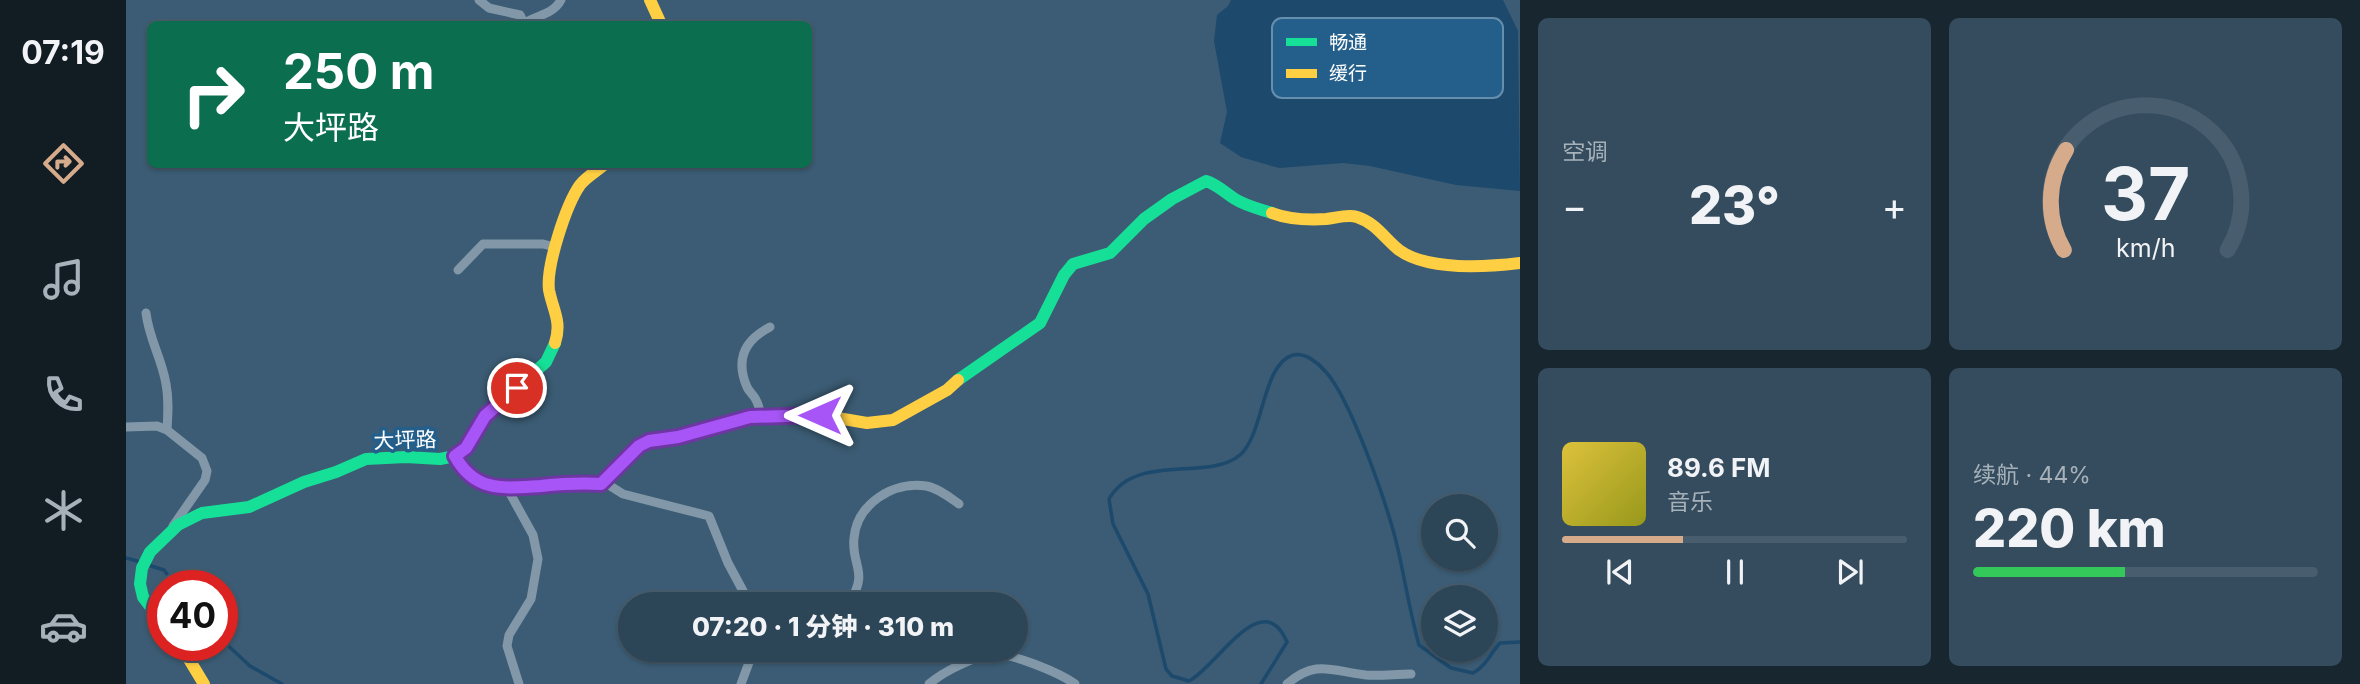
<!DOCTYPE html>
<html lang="zh">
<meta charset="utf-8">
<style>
body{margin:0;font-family:Inter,"Noto Sans SC",sans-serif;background:#344c5d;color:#f1f3f6;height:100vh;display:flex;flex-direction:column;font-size:26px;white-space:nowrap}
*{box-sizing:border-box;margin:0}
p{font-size:23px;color:#a6b1ba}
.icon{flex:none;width:38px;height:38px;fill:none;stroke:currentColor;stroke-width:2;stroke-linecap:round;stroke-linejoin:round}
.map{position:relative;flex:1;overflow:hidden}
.panel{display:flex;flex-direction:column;gap:18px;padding:18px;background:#182630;width:840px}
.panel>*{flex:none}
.banner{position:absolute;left:21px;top:21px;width:665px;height:147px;border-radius:10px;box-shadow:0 2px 5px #0004,0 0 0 2px #485d6d;background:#0b6e4f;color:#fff;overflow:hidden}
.fabs{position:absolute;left:1295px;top:494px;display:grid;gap:14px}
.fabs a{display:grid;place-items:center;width:77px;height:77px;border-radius:50%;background:#2c4557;box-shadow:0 2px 5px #0004,0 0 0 2px #485d6d;font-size:35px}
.speed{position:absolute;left:21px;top:570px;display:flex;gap:14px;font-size:35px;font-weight:700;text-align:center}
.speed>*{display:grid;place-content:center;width:91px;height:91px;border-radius:50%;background:#2c4557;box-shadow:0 2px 5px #0004,0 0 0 2px #485d6d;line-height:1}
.speed .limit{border:10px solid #d22;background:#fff;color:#111}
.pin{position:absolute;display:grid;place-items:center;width:60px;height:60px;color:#fff;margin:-30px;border:4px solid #fff;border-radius:50%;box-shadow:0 2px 7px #0007}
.me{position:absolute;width:77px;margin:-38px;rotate:270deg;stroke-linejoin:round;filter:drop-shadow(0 0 5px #0008)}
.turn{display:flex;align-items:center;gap:24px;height:147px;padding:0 21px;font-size:32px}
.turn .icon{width:91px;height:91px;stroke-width:2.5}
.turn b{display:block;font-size:49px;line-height:60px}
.big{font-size:52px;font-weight:800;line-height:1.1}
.panel .tile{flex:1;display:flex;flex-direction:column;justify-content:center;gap:10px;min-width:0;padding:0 24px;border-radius:10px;background:#344c5d}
.panel .dial{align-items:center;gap:0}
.dial svg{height:182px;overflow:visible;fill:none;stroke:#485d6d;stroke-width:7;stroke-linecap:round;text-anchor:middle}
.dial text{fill:#f1f3f6;stroke:none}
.song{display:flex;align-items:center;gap:21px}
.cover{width:84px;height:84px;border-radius:10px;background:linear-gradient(135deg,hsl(50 70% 55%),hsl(60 70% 35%))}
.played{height:7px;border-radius:4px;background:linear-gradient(90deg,#d6ab8b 35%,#485d6d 35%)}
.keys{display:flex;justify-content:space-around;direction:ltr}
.heat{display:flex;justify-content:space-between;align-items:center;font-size:38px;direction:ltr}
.charge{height:10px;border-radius:5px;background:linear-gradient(90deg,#34c759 44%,#485d6d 0)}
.panel .tiles{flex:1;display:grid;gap:18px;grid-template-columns:repeat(2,1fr)}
.trip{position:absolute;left:492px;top:592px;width:410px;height:70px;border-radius:35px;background:#2c4557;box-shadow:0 2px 5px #0004,0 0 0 2px #485d6d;font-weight:800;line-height:70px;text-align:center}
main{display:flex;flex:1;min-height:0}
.tab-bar{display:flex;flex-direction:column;width:126px;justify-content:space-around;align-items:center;background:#121c23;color:#a6b1ba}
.tab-bar .icon{width:49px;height:49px}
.tab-bar .selected{color:#d6ab8b}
.tab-bar b{font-size:32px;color:#f1f3f6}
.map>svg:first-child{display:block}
.water{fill:#1c496c}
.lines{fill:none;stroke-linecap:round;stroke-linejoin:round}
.stream{stroke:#1c496c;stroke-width:3.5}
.street{stroke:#8298a8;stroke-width:9}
.fast{stroke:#16e098;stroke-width:12}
.slow{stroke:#ffcf43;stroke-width:12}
.route-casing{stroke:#6d37a1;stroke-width:18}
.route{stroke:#a855f7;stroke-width:12}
.labels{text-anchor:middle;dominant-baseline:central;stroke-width:7;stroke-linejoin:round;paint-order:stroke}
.street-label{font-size:21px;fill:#fff;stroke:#245f8b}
.key{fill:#245f8b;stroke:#668fae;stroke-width:2}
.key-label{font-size:19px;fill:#fff}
</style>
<main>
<nav class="tab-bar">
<b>07:19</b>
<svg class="icon selected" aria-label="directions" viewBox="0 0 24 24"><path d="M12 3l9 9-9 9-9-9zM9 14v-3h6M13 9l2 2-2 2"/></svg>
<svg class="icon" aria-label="music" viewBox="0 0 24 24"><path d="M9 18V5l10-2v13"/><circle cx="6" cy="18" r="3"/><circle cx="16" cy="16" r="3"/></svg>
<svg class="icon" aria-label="phone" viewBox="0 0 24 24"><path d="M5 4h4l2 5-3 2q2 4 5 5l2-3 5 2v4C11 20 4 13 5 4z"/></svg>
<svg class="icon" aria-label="climate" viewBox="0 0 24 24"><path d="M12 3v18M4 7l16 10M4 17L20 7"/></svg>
<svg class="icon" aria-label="car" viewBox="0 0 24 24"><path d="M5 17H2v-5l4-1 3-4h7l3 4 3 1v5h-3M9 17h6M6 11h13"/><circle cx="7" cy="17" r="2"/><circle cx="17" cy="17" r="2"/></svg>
</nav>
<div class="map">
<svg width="1394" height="684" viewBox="0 0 1394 684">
<rect width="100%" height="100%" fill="#3b5c74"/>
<path class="water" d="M 1105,0 L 1377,0 L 1392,31 L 1394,191 L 1330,185 L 1244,166 L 1217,163 L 1153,168 L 1115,157 L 1094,143 L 1101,112 L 1088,41 L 1091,15 L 1102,6 Z"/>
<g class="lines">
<path class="stream" d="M 0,558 L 15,562
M 22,565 L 38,570 L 50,586
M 96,640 L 124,666 L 156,684
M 1135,684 L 1161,642 C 1136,584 1090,668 1063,681 L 1046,676 L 1040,669 L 1022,594 L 987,524 L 983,499 C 1010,452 1082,482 1114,455 C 1138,434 1136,364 1167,355 C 1179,352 1192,363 1199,371 C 1224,397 1259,500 1269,537 C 1278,573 1283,609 1293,645 L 1325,668 L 1347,673 C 1360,666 1364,654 1374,643 L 1394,642"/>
<path class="street" d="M 353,0 L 363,8 L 394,15 L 398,23
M 397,24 C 410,15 427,15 435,0
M 332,270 L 357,244 L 417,244 L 429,247
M 20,313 C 23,339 36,359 40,384 C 43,399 42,414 41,430
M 635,417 C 634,412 633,405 630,400 C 628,395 623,392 621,387 C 609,359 619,340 644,327
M 0,427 L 31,426 L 41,430 L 76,458 L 81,471 L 79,480 L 47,526
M 478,482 L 497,494 L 583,516 L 602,563 L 624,604
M 381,488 L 407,535 L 412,559 L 405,599 L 383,635 L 381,646 L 393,684
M 724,601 C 743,572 725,565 728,538 C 731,504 767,481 800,486 C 812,488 823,497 833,504
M 661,604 C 684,592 708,592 730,604
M 615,684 L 628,649
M 803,684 C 817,672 848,656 867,654 C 886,653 934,673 949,684
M 1161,684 C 1191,658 1207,672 1240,675 C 1255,676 1270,674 1285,674"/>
<path class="fast" d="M 832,380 L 914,323 L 938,275 L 947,264 L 984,253 L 1018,219 L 1046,199 L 1080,181 C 1092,185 1098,192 1109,199 C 1120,206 1134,209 1146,213
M 37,623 L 17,597 L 14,584 L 16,568 L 24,552 L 52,525 L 76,513 L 123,507 L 178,482 L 210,472 L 240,459 L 280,457 L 314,459 L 329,456 L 340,448 L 359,416 L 420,362 L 429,343"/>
<path class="slow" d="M 524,0 L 535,24
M 1146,213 C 1162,219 1183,220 1200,219 C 1210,218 1222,214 1231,217 C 1250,223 1259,239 1273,250 C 1302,271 1361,267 1394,263
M 429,343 C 436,321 427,311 423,290 C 420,266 440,205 454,185 C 460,177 471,171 479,164
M 329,456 C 336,467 343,477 356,482 C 384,495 442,483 475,484 L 513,446 L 523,441 L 552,437 L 624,417 L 694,415 L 741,423 L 767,420 L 821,390 L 832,380
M 55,646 L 78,684"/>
</g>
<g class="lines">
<g class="route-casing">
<path id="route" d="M 391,388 L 359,416 L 340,448 L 329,456 C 349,493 378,488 415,486 C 435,484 455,483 475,484 L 513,446 L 523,441 L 552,437 L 624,417 L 694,415"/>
</g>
<use href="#route" class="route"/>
</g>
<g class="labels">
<g class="street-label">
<text transform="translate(279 440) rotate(-2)">大坪路</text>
</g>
</g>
<rect x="1146" y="18" width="231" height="80" rx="10" class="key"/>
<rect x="1160" y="38" width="31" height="8" fill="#16e098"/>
<rect x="1160" y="69" width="31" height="9" fill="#ffcf43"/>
<g class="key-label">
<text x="1203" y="49">畅通</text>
<text x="1203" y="80">缓行</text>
</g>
</svg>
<div class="fabs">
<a><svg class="icon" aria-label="search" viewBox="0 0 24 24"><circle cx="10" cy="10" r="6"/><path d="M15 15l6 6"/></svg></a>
<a><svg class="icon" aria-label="layers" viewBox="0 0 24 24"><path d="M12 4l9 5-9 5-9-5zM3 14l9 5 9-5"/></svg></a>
</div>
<div class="speed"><div class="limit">40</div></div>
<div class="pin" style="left:391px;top:388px;background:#d93025"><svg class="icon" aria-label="arrive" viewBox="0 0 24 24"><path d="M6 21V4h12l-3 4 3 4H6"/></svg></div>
<svg class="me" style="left:694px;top:415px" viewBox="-20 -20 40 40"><path d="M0-17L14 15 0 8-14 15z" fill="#a855f7" stroke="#fff" stroke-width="4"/></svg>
<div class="trip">07:20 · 1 分钟 · 310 m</div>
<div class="banner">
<div class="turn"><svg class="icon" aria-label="right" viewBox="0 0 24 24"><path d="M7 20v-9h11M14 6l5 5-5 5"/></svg><div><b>250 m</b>大坪路</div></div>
</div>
</div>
<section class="panel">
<div class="tiles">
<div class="tile"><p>空调</p>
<div class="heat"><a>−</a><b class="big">23°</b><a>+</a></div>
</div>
<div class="tile dial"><svg viewBox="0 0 100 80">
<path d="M14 69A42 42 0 1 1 86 69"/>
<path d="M14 69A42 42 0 0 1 15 25" stroke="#d6ab8b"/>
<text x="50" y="56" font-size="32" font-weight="700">37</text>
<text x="50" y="72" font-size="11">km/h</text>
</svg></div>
<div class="tile">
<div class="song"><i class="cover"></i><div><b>89.6 FM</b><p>音乐</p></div></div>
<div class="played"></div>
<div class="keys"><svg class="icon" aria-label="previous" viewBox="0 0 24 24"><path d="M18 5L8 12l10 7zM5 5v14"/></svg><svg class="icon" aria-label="pause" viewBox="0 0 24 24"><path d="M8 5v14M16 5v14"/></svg><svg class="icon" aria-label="next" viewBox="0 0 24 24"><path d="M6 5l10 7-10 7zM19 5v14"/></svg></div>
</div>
<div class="tile"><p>续航 · 44%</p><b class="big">220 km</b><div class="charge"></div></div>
</div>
</section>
</main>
